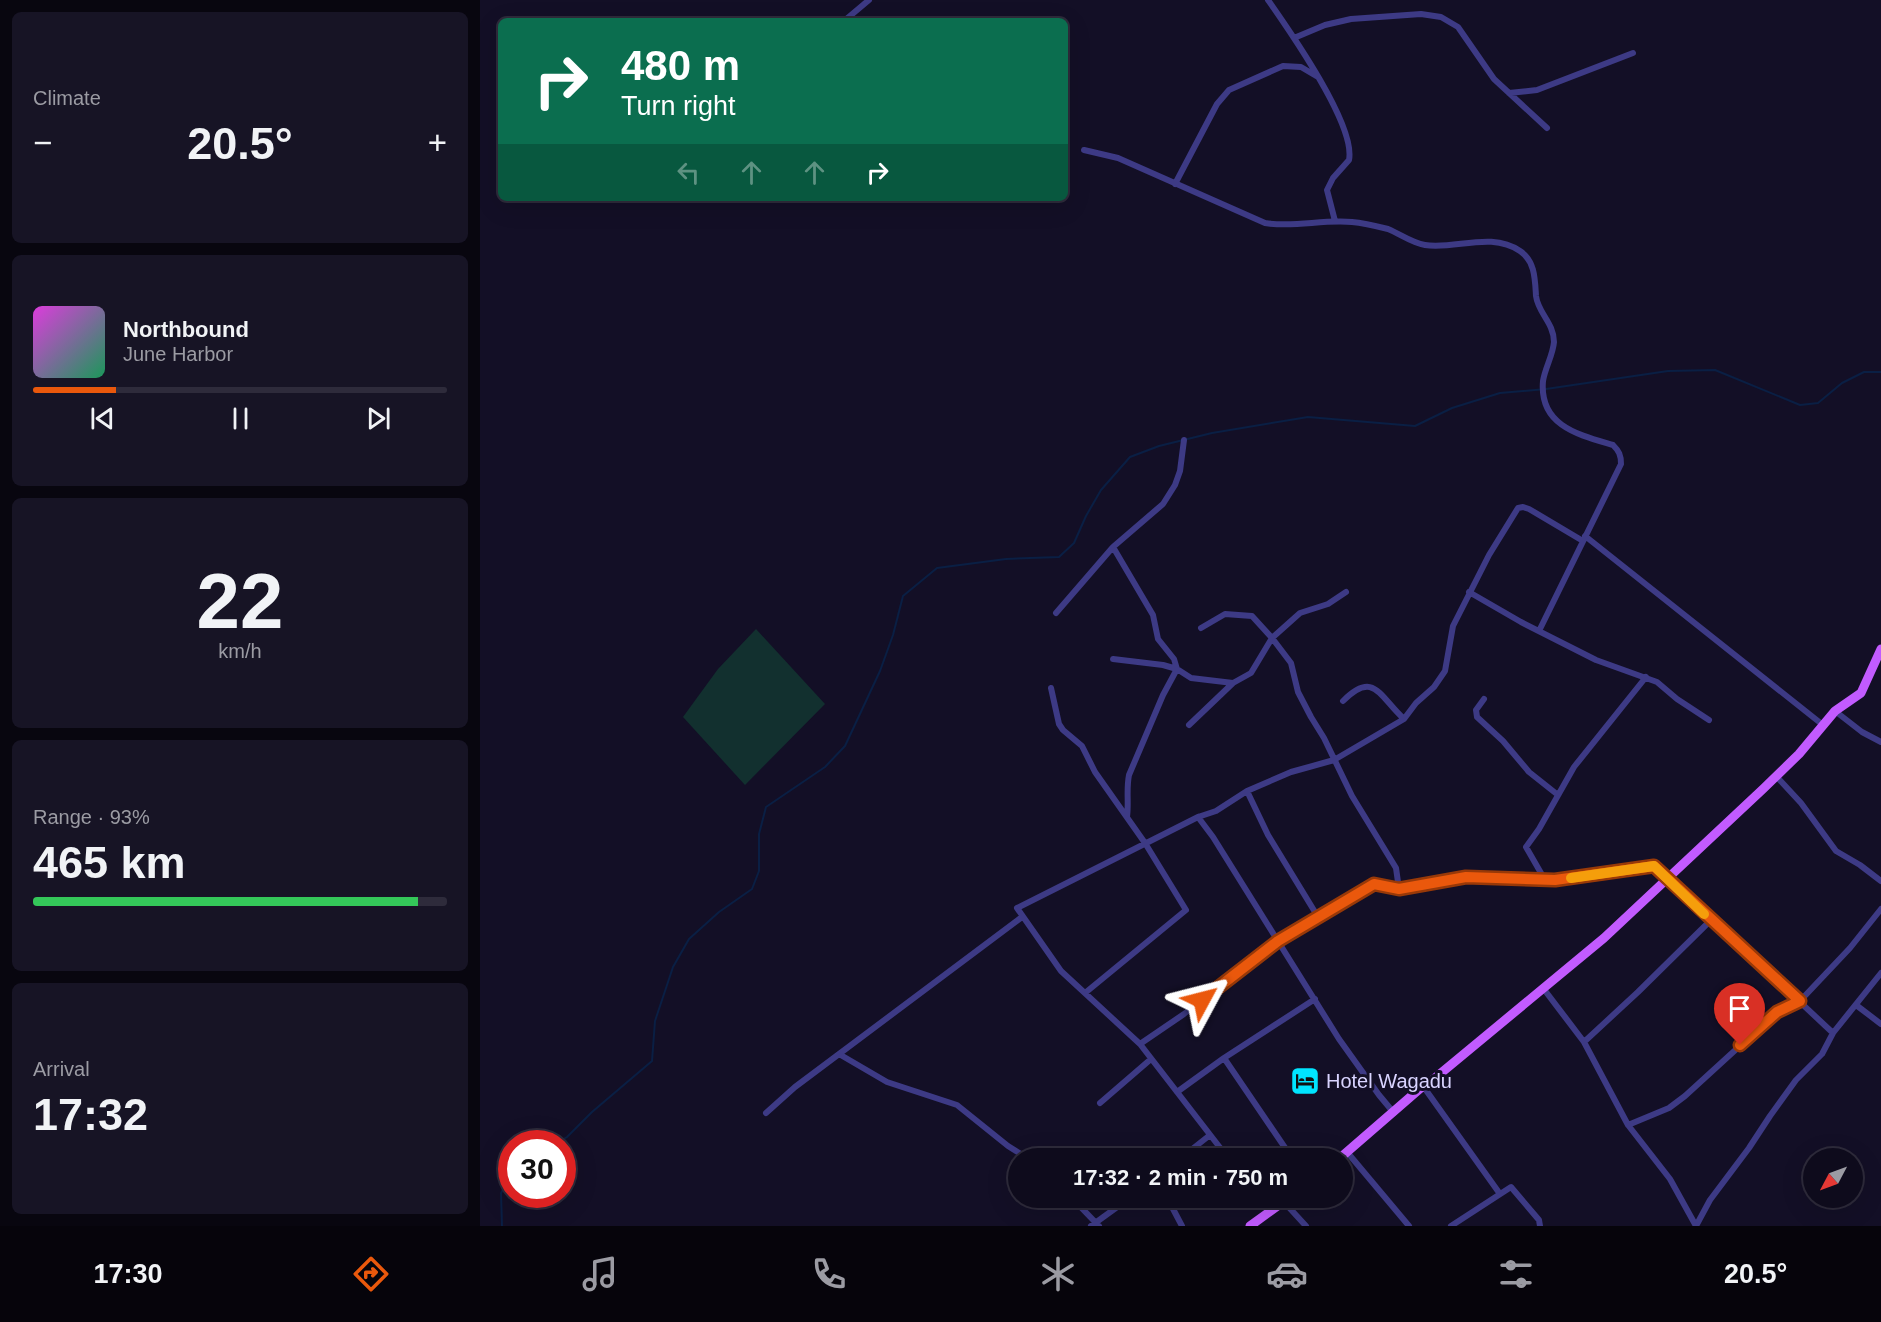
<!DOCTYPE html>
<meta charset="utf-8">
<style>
body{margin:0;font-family:Helvetica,sans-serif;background:#171425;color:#f1f3f6;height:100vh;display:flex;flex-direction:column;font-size:22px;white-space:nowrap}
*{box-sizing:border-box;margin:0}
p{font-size:20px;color:#9b9ba3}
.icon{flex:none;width:33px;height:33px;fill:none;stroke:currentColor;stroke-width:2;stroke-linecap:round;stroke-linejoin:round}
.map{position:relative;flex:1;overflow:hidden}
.side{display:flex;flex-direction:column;gap:12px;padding:12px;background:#08060f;width:480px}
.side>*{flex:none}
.banner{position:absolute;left:18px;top:18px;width:570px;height:183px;border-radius:9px;box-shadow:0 6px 24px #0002,0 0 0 2px #2e2b3b;background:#0b6e4f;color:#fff;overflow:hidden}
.needle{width:39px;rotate:229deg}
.tools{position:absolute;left:1323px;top:1148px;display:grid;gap:12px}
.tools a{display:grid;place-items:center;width:60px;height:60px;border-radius:50%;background:#0e0b1c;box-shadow:0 6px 24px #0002,0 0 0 2px #2e2b3b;font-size:30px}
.speed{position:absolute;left:18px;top:1130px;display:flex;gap:12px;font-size:30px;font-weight:700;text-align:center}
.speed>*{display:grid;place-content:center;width:78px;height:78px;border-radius:50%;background:#0e0b1c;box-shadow:0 6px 24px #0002,0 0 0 2px #2e2b3b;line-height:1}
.speed .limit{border:9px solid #d22;background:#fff;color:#111}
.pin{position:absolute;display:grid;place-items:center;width:51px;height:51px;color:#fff;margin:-62px -26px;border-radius:50% 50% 50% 0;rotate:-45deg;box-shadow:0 0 6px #0007}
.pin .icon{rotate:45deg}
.me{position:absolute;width:66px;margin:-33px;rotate:52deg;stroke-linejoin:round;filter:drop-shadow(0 0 4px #0008)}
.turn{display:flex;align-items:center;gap:21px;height:126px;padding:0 24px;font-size:27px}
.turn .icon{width:78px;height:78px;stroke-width:2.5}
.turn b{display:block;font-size:42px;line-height:51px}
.lanes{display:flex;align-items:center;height:57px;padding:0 24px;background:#0003;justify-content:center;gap:30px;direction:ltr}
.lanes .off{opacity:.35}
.big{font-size:45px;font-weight:600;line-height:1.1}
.side .widget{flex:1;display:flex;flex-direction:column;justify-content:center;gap:9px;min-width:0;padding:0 21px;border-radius:9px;background:#171425}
.side .dial{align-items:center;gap:0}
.dial b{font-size:78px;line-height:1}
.song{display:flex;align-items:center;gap:18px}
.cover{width:72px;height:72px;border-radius:9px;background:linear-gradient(135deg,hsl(300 70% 55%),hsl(150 70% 35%))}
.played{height:6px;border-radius:3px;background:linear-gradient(90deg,#ea580c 20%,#2e2b3b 20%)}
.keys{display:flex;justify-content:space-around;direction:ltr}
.heat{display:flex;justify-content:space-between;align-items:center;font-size:33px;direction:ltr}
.charge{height:9px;border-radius:4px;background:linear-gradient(90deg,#34c759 93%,#2e2b3b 0)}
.trip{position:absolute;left:528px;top:1148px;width:345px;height:60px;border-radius:30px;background:#0e0b1c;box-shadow:0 6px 24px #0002,0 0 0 2px #2e2b3b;font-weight:600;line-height:60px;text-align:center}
.tabs{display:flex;height:96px;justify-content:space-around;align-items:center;background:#06040b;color:#9b9ba3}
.tabs .icon{width:42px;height:42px}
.tabs .current{color:#ea580c}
.tabs b{font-size:27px;color:#f1f3f6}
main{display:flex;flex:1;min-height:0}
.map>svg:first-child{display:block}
.green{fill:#12302f}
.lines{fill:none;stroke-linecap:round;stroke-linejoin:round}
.stream{stroke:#0a1f44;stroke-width:2}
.street{stroke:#3d3a85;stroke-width:6}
.primary{stroke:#c25bff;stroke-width:9}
.route-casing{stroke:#983908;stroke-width:15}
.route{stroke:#ea580c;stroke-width:10}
.slow{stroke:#f59e0b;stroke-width:10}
.labels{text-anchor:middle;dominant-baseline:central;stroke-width:6;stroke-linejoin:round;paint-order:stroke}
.poi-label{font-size:20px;fill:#d9d4ff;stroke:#130f26;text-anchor:start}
</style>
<main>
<section class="side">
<div class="widget"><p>Climate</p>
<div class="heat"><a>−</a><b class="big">20.5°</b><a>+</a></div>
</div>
<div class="widget">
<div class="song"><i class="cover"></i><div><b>Northbound</b><p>June Harbor</p></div></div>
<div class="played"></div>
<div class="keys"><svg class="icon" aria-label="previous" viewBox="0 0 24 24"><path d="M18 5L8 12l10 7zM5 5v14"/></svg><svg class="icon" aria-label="pause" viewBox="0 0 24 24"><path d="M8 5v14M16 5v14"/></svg><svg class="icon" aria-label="next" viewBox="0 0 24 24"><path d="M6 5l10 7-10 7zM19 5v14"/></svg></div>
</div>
<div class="widget dial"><b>22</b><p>km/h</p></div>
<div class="widget"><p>Range · 93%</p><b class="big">465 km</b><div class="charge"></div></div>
<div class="widget"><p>Arrival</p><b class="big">17:32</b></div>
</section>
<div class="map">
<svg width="1401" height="1226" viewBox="0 0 1401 1226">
<rect width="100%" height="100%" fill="#130f26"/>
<path class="green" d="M 276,629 L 345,704 L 265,785 L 203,717 L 238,669 Z"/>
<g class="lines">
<path class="stream" d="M 77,1143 L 87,1137 L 112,1112 L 172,1061 L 175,1021 L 193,967 L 209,939 L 239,912 L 272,889 L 279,871 L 279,834 L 286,807 L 345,767 L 365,746 L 400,671 L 413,635 L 423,596 L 457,568 L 526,559 L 579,557 L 594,543 L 606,516 L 621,490 L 650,457 L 679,446 L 732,433 L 828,417 L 935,426 L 972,408 L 1020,393 L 1066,389 L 1188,371 L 1235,370 L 1320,405 L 1338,403 L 1362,383 L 1384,372 L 1401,372
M 22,1226 L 21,1193 L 32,1174"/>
<path class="street" d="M 788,0 C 809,30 876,125 869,160 L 853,178 L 847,190 L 855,221
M 364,21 L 389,0
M 814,38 L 845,25 L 871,19 L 941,14 L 961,17 L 978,27 L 1014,79 L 1067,128
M 1029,93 L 1057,90 L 1153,53
M 604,150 L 638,158 L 785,223 C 814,228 843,219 872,222 C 884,223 896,226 908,229 C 920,234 932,243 945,245 C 975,250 1011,231 1040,251 C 1055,261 1055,279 1056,296 C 1058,313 1074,323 1074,342 C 1073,355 1065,368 1063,381 C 1059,426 1099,435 1133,445 C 1139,451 1141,455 1141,464 L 1059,631
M 695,184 L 737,104 L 749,90 L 803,66 L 821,67 L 838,77
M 1105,536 L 1343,725
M 633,547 L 673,615 L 678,639 L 694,659 L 697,669 L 683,695 L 649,775 C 646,790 649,802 647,817
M 989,592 L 1041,622 L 1116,660 L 1177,682 L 1197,699 L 1229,720
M 576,613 L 633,547 L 683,504 L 695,485 L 700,471 L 704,440
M 721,628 L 745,614 L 772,616 L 792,638 L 811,663 L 818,692 L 831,717 L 844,738 L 872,796 L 916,868 L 919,889
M 633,659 L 683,665 L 697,669 L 711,678 L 753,683
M 571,688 L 579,724 L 583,730 L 602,746 L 615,772 L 665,843 L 706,910 L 605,993
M 1004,699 L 996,710 L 997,717 L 1023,741 L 1049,772 L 1078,795
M 863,701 C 894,670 899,696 924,719
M 1355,711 L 1382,732 L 1401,742
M 709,725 L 753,683 L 771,673 L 792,638 L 820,613 L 848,604 L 866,592
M 1296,776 L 1321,803 L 1356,851 L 1380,865 L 1401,881
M 767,791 L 788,835 L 838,917
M 718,817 L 733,837 L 859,1039 L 899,1095 L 914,1113
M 1065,880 L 1046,847 L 1059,829 L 1094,767 L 1166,677
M 1063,988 L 1104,1042 L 1148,1125 L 1190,1179 L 1216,1226
M 1376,1005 L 1401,1024
M 1104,1042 L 1158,992 L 1231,920
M 660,1044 L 704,1014 L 798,941 L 894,884 L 919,889 L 986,877 L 1075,881 L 1174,865 L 1353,1033
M 359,1054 L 407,1082 L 477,1105 L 528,1146 L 547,1158
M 744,1058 L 812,1158
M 943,1086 L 1020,1194
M 697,1092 L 744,1058 L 835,999
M 620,1103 L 671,1059
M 286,1113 L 315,1087 L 542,917
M 1148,1125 L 1189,1108 L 1205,1096 L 1297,1012 L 1320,1001 L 1370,948 L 1401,909
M 867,1152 L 929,1226
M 701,1158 L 730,1135
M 748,1158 L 660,1044 L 581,971 L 537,908 L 718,817 L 736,811 L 767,791 L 811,772 L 854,760 L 924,719 L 936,703 L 954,687 L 965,671 L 973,626 L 1009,555 L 1038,508 L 1043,507 L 1049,509 L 1103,541
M 591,1197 L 619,1226
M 779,1197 L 791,1212
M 672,1198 L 692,1207 L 702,1226
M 804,1202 L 826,1226
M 611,1226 L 651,1197
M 971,1226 L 1031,1187 L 1059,1220 L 1060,1226
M 1216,1226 L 1230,1200 L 1269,1148 L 1290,1116 L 1316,1080 L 1342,1054 L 1353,1033 L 1401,973"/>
<path class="primary" d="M 860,1158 L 943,1086 L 955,1078 L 1124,938 L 1283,789 L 1319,754 L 1355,711 L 1381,693 L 1401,649
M 770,1226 L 810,1197"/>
</g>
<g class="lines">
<g class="route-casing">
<path id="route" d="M 722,1000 L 798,941 L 894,884 L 919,889 L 986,877 L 1075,880 L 1174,866 L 1320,1001 L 1297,1012 L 1260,1045"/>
</g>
<use href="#route" class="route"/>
<path class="slow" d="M 1091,878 L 1174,866 L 1224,914"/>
</g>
<defs>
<g id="hotel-square" transform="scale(1.5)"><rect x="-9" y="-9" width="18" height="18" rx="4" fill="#00e5ff" stroke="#130f26"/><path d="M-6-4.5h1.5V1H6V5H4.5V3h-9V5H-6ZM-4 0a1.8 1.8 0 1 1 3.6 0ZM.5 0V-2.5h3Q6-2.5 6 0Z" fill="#111"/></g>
</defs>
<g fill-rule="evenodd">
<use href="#hotel-square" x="825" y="1081"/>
</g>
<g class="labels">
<g class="poi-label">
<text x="846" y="1081">Hotel Wagadu</text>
</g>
</g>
</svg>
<div class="tools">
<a><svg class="needle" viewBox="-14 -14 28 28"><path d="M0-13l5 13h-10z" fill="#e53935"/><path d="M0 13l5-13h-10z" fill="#9b9ba3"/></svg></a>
</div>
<div class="speed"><div class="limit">30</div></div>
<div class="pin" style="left:1260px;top:1045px;background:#d93025"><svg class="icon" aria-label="arrive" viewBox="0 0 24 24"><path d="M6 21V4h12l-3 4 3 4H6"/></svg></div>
<svg class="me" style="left:722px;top:1000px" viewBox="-20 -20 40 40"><path d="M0-17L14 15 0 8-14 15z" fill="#ea580c" stroke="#fff" stroke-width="4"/></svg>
<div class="trip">17:32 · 2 min · 750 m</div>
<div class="banner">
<div class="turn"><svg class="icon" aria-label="right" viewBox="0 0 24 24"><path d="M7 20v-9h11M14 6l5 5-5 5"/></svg><div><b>480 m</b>Turn right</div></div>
<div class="lanes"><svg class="icon off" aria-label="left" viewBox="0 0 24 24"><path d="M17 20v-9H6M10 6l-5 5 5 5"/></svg><svg class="icon off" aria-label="ahead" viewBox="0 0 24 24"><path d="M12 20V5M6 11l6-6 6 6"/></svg><svg class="icon off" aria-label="ahead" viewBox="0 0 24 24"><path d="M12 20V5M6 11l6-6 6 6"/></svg><svg class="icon" aria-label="right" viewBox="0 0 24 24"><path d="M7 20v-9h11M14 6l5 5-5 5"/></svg></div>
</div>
</div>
</main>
<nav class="tabs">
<b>17:30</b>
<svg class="icon current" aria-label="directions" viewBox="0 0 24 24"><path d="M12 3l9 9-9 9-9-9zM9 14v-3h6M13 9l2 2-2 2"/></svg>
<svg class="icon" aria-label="music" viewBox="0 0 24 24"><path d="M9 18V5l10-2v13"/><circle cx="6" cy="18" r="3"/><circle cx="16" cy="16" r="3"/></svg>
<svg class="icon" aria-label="phone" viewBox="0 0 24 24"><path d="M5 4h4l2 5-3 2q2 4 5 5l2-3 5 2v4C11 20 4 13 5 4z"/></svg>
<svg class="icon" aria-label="climate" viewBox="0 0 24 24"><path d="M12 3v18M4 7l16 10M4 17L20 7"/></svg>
<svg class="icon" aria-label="car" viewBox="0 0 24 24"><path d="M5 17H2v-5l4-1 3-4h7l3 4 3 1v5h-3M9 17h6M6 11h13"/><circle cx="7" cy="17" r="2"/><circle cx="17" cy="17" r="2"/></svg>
<svg class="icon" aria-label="filters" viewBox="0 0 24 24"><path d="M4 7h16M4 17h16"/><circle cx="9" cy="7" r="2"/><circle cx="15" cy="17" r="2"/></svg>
<b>20.5°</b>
</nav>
